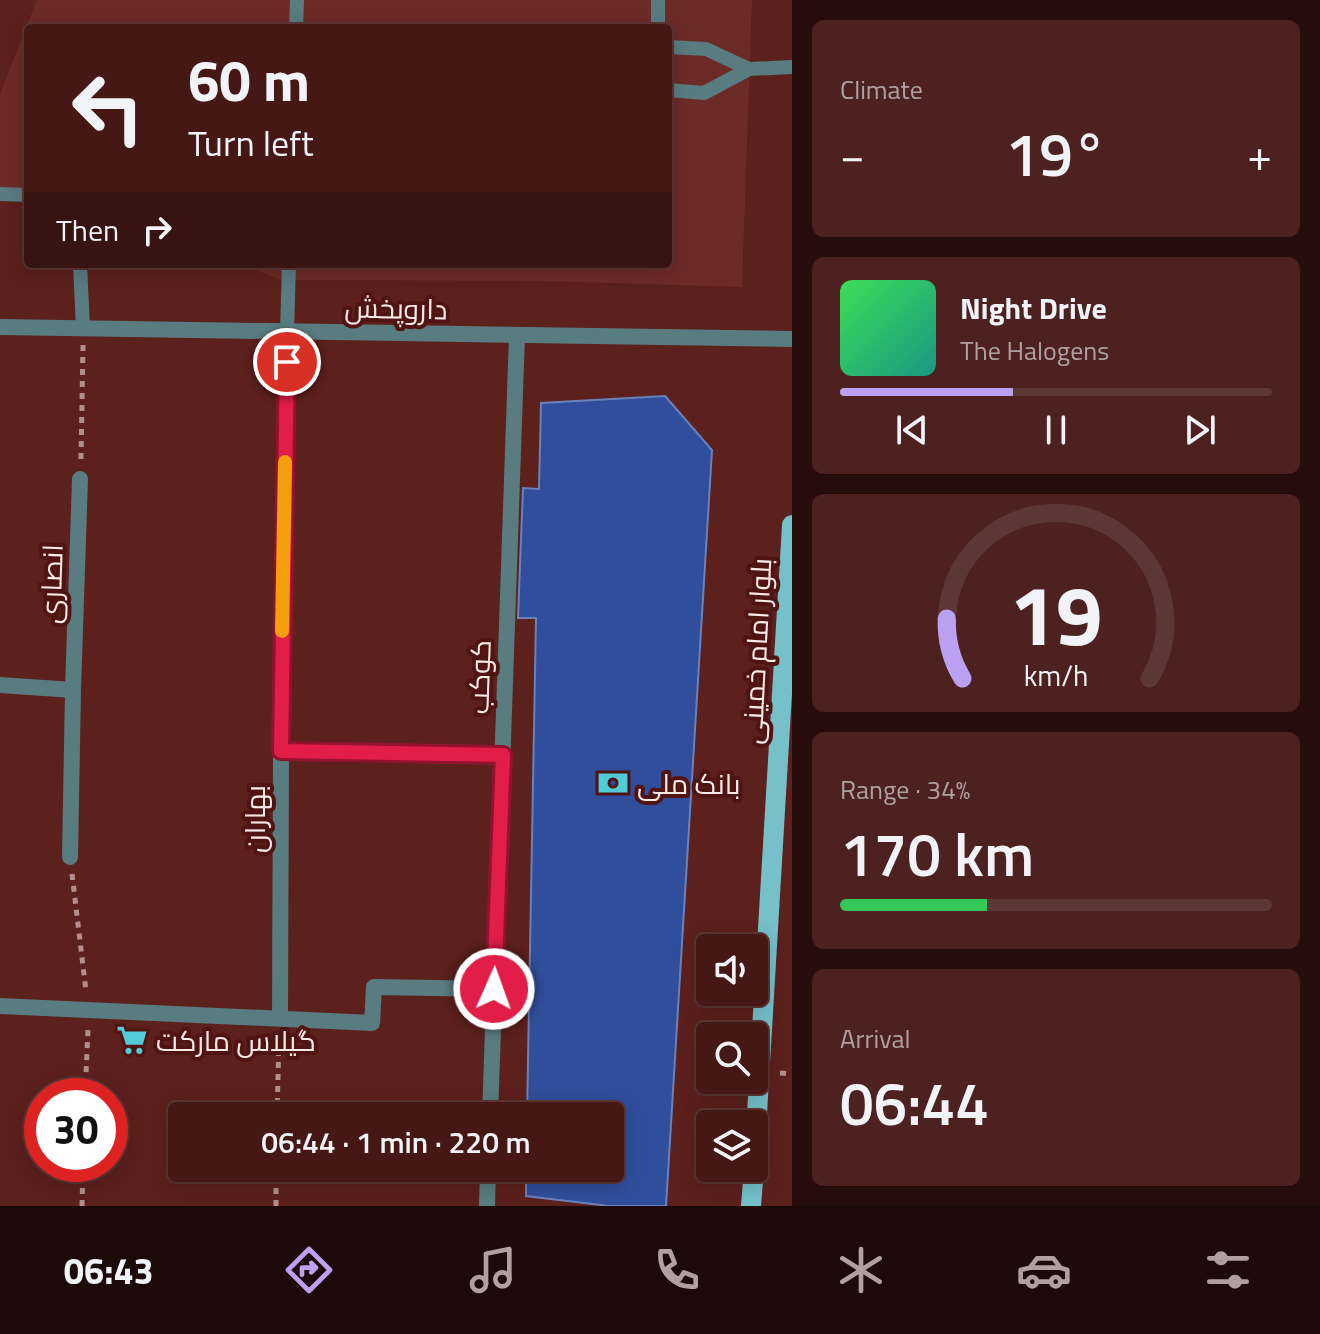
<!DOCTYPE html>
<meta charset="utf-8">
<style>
body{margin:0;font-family:"Titillium Web",Cairo,sans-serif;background:#4c211f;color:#f1f3f6;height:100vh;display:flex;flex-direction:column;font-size:30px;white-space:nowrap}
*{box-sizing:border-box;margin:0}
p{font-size:26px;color:#b0a0a1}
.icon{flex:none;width:44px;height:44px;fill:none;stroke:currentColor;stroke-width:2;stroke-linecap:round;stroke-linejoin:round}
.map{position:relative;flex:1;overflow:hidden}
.side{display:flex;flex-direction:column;gap:20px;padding:20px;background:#260d0c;width:528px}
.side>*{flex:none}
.banner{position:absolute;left:24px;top:24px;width:648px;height:244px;border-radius:8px;box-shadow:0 4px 20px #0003,0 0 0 2px #5d3735;background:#451816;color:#f1f3f6;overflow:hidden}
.fabs{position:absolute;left:696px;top:934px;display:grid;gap:16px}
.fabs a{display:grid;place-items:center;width:72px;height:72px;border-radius:8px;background:#451816;box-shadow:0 4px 20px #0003,0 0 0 2px #5d3735;font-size:40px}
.speed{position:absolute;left:24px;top:1078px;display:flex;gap:16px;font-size:40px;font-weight:700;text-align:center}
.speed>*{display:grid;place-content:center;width:104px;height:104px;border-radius:50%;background:#451816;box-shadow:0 4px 20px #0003,0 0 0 2px #5d3735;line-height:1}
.speed .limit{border:12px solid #d22;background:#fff;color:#111}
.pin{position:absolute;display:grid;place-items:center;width:68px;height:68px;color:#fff;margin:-34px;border:4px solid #fff;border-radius:50%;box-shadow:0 2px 8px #0007}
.me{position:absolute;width:88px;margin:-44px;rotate:2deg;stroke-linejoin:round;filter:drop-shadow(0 0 6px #0008)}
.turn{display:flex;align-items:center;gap:28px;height:168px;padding:0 32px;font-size:36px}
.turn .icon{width:104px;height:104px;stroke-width:2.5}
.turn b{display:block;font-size:56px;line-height:68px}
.then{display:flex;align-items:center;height:76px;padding:0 32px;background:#0003;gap:16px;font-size:30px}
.big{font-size:60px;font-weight:600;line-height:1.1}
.side .card{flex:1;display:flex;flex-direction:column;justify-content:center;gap:12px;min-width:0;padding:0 28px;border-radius:12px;background:#4c211f}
.side .dial{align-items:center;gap:0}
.dial svg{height:208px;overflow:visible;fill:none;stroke:#5d3735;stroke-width:7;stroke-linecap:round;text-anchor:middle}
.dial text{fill:#f1f3f6;stroke:none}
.song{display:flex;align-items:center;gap:24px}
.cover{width:96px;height:96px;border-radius:12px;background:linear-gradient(135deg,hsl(130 70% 55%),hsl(170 70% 35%))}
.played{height:8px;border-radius:4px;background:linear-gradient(90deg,#bca0f2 40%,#5d3735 40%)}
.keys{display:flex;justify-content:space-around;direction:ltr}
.heat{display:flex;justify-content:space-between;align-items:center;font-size:44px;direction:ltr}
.charge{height:12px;border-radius:6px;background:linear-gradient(90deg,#34c759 34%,#5d3735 0)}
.trip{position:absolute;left:168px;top:1102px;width:456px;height:80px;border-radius:8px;background:#451816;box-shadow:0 4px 20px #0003,0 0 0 2px #5d3735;font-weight:600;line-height:80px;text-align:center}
.tabs{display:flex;height:128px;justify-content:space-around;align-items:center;background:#1c0a09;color:#b0a0a1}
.tabs .icon{width:56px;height:56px}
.tabs .current{color:#bca0f2}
.tabs b{font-size:36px;color:#f1f3f6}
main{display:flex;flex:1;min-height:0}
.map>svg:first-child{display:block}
.built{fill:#6d2b28}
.building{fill:#304e9b;stroke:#6a82b9;stroke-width:2}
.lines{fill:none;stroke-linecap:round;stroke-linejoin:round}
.path{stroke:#b28e8c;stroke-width:5;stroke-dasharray:6 6;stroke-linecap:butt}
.service{stroke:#597c80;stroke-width:14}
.minor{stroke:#597c80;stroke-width:16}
.tertiary{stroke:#597c80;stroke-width:16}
.primary{stroke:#75c0c9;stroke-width:20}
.route-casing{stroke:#92132f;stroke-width:20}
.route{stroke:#e11d48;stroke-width:14}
.slow{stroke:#f59e0b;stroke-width:14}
.labels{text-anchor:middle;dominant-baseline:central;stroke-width:8;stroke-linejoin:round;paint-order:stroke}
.street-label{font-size:28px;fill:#f9e9e7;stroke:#501413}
.poi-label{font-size:28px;fill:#f9e9e7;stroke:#501413;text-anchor:start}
</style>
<main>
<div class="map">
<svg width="792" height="1206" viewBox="0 0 792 1206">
<rect width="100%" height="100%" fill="#5c201d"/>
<path class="built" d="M 37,0 L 752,0 L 742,287 L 545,281 L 281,280 L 242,264 L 668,264 L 668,28 L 28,28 L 28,195 L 0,194 L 0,94 Z"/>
<path class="building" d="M 665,396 L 712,450 L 666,1206 L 609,1206 L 526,1196 L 526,1168 L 610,1168 L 610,1116 L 527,1116 L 536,618 L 518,618 L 523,488 L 539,489 L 541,403 Z"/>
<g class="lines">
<path class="path" d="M 81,459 L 83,345
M 72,874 L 86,991
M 780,1073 L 792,1074
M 85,1096 L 88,1029
M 277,1116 L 279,1039
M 82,1206 L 83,1164
M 276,1206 L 276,1168"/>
<path class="service" d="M 658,0 L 658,28
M 296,28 L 297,0
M 668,47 L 706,49 L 749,69
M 668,90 L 704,93 L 749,69 L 792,67
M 0,194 L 28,195
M 80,264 L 83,328
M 287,332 L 289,264"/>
<path class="minor" d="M 0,685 L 73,690 L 70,857
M 73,690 L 80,479
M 281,751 L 503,755
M 0,1006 L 372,1023 L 374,987 L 494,989
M 280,1018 L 281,751 L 287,332
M 490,1116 L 517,335
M 487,1206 L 488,1168"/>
<path class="tertiary" d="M 0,327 L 792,339"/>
<path class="primary" d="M 754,1164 L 792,525
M 751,1206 L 754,1168"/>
</g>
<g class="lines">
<g class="route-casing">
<path id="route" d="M 287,362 L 281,751 L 503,755 L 494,989"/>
</g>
<use href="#route" class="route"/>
<path class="slow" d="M 282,631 L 285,462"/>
</g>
<defs>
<g id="bank-bare" transform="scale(2.4)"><path d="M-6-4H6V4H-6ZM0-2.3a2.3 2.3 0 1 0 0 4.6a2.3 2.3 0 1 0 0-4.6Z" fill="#52cbd9" stroke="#501413" stroke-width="2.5" paint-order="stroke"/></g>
<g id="supermarket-bare" transform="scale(2.4)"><path d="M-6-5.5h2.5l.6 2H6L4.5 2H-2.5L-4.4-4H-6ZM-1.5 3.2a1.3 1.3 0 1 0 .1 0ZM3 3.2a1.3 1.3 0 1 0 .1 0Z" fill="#52cbd9" stroke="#501413" stroke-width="2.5" paint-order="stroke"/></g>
</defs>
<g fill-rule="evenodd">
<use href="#bank-bare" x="613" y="783"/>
<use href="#supermarket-bare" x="132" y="1040"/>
</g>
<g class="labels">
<g class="street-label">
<text transform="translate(396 308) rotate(1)">داروپخش</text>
<text transform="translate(51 584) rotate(-88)">انصاری</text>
<text transform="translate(756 651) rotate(-87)">بلوار امام خمینی</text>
<text transform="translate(479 677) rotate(-88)">کوکب</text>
<text transform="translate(254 819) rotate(-90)">بهاران</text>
</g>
<g class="poi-label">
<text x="637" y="783">بانک ملی</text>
<text x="156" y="1040">گیلاس مارکت</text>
</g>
</g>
</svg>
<div class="fabs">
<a><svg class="icon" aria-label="sound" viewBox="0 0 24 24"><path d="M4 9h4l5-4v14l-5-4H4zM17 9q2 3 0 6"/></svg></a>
<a><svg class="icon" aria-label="search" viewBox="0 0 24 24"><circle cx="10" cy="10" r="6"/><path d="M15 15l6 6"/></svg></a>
<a><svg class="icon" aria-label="layers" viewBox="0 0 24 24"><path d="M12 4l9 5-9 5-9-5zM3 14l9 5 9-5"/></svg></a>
</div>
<div class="speed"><div class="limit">30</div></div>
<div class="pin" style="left:287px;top:362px;background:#d93025"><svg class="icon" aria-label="arrive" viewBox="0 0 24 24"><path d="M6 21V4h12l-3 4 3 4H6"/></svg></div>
<svg class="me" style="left:494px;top:989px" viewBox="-20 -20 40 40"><circle r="17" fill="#e11d48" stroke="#fff" stroke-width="3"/><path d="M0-11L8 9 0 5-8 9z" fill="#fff"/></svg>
<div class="trip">06:44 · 1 min · 220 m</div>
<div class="banner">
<div class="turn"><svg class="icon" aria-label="left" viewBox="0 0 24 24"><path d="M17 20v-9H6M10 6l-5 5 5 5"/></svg><div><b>60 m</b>Turn left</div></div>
<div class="then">Then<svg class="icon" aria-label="right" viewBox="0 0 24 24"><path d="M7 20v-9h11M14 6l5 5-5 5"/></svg></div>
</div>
</div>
<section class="side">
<div class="card"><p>Climate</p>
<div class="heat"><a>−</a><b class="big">19°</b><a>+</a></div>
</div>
<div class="card">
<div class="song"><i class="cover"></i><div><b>Night Drive</b><p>The Halogens</p></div></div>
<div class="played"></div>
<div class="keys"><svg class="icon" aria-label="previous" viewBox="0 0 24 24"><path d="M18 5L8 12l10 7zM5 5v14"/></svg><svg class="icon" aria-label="pause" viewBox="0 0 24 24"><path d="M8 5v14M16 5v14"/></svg><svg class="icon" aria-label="next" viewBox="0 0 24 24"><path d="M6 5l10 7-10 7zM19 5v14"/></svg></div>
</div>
<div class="card dial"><svg viewBox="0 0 100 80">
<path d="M14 69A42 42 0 1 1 86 69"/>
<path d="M14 69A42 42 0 0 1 8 46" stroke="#bca0f2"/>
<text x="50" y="56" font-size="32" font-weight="700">19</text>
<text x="50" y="72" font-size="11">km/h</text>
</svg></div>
<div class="card"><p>Range · 34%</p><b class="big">170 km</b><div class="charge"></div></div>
<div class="card"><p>Arrival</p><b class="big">06:44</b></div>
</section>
</main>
<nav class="tabs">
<b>06:43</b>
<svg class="icon current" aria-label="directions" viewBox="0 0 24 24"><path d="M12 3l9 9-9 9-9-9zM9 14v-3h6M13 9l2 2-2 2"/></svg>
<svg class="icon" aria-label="music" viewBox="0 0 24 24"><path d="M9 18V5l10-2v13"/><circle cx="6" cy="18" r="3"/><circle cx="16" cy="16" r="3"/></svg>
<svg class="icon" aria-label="phone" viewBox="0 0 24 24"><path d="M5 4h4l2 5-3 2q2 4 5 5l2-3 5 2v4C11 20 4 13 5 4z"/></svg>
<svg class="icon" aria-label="climate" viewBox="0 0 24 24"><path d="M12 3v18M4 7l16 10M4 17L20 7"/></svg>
<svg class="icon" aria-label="car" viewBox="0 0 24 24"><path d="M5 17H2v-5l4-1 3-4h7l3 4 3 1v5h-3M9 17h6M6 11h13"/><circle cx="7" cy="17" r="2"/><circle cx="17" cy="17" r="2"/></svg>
<svg class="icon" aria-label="filters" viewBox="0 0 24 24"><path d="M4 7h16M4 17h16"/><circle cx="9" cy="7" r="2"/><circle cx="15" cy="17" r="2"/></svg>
</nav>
